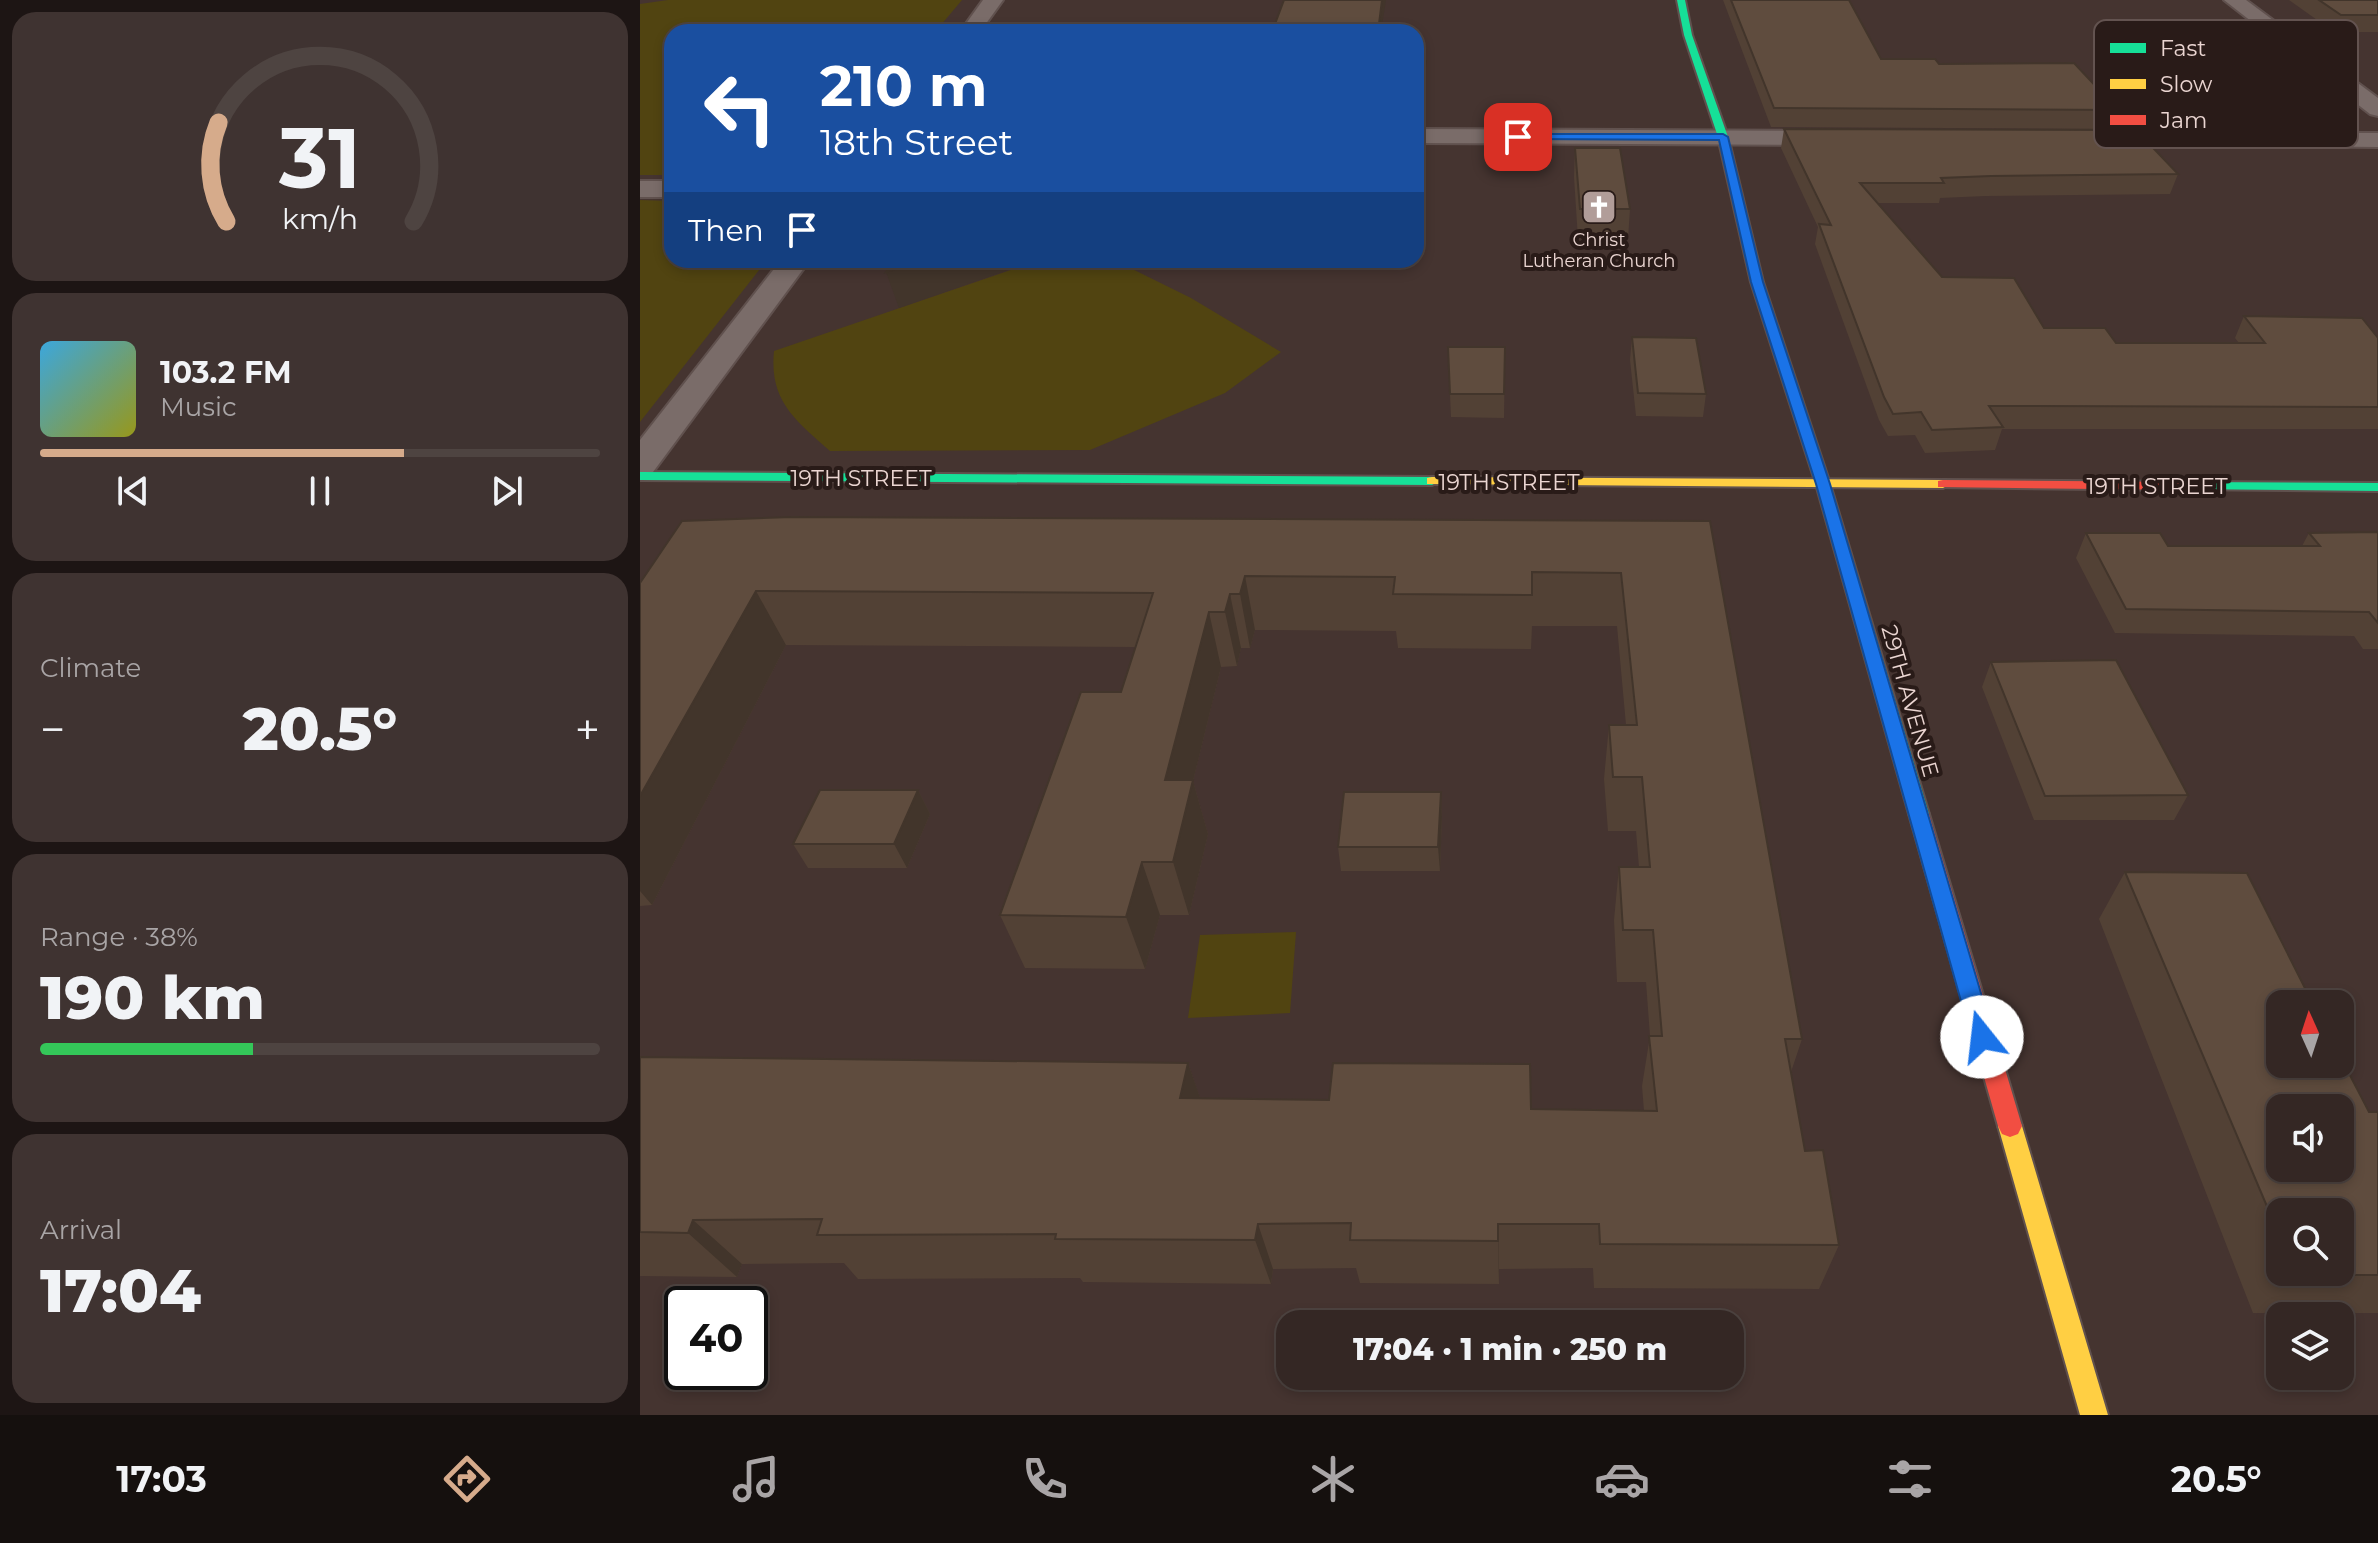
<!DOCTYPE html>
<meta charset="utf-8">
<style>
body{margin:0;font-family:Montserrat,sans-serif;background:#3f3331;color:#f1f3f6;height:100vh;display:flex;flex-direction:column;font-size:30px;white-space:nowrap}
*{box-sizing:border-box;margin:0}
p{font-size:26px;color:#a9a5a6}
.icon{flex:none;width:44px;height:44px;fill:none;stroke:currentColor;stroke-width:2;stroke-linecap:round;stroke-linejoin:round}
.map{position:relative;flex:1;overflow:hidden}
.sheet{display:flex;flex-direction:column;gap:12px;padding:12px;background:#1d1514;width:640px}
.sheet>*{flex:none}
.hud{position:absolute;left:24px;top:24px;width:760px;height:244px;border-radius:24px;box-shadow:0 4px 12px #0003,0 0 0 2px #4e4441;background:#1a4fa0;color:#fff;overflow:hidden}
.needle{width:52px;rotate:357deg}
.tools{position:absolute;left:1626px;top:990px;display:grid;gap:16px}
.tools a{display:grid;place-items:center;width:88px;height:88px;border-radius:16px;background:#342724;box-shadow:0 4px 12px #0003,0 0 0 2px #4e4441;font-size:40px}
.speed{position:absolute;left:24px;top:1286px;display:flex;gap:16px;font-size:40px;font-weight:700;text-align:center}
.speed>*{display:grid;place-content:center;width:104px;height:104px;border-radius:50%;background:#342724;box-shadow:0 4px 12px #0003,0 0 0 2px #4e4441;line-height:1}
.speed .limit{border:4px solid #111;border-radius:12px;background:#fff;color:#111}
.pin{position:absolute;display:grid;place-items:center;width:68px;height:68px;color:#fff;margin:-34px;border-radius:16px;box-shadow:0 4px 12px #0006}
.me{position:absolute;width:88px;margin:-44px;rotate:344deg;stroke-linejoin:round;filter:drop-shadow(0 0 6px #0008)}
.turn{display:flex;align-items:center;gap:28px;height:168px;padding:0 24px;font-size:36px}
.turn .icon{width:104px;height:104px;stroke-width:2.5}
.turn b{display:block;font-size:56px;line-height:68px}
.then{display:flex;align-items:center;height:76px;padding:0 24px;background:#0003;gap:16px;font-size:30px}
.big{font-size:60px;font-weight:800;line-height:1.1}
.sheet .tile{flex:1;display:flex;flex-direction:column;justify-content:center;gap:12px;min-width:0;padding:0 28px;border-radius:24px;background:#3f3331}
.sheet .dial{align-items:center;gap:0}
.dial svg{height:208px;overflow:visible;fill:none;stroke:#4e4441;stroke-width:7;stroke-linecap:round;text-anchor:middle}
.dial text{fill:#f1f3f6;stroke:none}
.song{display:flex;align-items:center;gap:24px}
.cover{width:96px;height:96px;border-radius:12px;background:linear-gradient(135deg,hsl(200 70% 55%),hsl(60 70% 35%))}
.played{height:8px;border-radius:4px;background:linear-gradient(90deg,#d6ab8b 65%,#4e4441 65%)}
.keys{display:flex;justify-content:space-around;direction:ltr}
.heat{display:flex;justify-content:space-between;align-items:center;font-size:44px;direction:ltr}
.charge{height:12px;border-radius:6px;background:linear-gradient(90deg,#34c759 38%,#4e4441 0)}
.trip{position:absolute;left:636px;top:1310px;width:468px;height:80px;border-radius:24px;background:#342724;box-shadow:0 4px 12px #0003,0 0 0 2px #4e4441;font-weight:800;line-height:80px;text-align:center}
.dock{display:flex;height:128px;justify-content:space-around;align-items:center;background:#15100e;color:#a9a5a6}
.dock .icon{width:56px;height:56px}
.dock .on{color:#d6ab8b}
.dock b{font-size:36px;color:#f1f3f6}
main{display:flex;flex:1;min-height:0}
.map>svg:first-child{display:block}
.green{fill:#514411}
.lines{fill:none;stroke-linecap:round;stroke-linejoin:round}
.street-casing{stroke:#60514e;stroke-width:4}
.fast-casing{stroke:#60514e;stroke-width:4}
.slow-casing{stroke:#60514e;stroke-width:4}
.jam-casing{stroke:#60514e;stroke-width:4}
.street{fill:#7a6c69;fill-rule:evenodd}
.fast{fill:#16e098;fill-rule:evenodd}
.slow{fill:#ffcf43;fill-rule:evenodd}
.jam{fill:#f24e42;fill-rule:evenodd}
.wall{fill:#524135;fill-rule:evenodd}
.shaded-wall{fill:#42352b}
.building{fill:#5f4c3e;stroke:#42352b;stroke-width:2;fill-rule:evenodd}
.route{fill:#1a73e8;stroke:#114b97;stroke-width:2}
.labels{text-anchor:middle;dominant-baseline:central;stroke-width:8;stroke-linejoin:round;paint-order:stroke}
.far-poi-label{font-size:18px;fill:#ebd6d2;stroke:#291b18}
.street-label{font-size:22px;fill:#ebd6d2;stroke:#291b18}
.key{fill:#291b18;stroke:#635350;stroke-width:2}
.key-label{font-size:22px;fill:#ebd6d2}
</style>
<main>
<section class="sheet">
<div class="tile dial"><svg viewBox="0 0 100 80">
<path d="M14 69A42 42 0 1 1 86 69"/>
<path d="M14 69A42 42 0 0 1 11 31" stroke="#d6ab8b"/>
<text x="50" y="56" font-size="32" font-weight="700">31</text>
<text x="50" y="72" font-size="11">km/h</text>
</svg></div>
<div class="tile">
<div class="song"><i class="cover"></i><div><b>103.2 FM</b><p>Music</p></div></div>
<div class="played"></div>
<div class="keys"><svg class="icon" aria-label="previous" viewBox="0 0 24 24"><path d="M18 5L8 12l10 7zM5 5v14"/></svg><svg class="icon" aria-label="pause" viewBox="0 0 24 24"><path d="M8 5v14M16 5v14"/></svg><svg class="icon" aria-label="next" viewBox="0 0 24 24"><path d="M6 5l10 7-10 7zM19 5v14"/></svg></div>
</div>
<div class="tile"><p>Climate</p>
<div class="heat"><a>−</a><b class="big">20.5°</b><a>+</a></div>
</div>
<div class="tile"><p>Range · 38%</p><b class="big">190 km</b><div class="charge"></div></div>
<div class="tile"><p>Arrival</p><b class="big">17:04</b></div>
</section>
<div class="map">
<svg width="1738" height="1415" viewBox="0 0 1738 1415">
<rect width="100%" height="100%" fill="#453430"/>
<path class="green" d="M 28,0 L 322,0 L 295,32 L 32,32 L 32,175 L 0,175 L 0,4 Z
M 0,200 L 32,201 L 32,260 L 127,260 L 0,422 Z
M 400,260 L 474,260 L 551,298 L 641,352 L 585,393 L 450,450 L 190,451 C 155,420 129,401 134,351 Z
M 656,932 L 650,1013 L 548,1018 L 560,935 Z"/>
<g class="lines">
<g class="street-casing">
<path id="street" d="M 343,0 L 363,0 L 340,32 L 320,32 Z
M 1584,0 L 1606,0 L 1738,98 L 1738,116 L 1730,114 Z
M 776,129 L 1204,131 L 1216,138 L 1204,145 L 776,143 Z
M 1444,132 L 1738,133 L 1738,147 L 1435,144 L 1432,139 L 1435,134 Z
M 0,181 L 32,181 L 32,197 L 0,197 Z
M 141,260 L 170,260 L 13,472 L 0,475 L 0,440 Z"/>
</g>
<g class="fast-casing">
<path id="fast" d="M 1037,0 L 1045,0 L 1052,35 L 1088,137 L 1123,282 L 1190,484 L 1289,814 L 1286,819 L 1272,819 L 1269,814 L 1176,484 L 1111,282 L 1078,137 L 1044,35 Z
M 0,472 L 792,477 L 799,481 L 792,485 L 0,480 Z
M 1546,482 L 1738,483 L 1738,491 L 1541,489 L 1541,483 Z"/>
</g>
<g class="slow-casing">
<path id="slow" d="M 792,477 L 1303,480 L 1310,484 L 1303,488 L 787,484 L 787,478 Z
M 1370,1115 L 1378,1118 L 1382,1126 L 1468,1415 L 1440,1415 L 1358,1126 L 1362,1118 Z"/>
</g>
<g class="jam-casing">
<path id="jam" d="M 1303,480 L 1546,482 L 1553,486 L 1546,490 L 1298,487 L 1298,481 Z
M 1279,807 L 1286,809 L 1289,814 L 1382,1126 L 1378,1134 L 1370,1137 L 1362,1134 L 1358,1126 L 1269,814 L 1272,809 Z"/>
</g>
<use href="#street" class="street"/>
<use href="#fast" class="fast"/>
<use href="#slow" class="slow"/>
<use href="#jam" class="jam"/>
</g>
<path class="wall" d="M 1083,0 L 1209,0 L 1241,59 L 1299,64 L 1478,110 L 1472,129 L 1131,127 Z
M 1649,0 L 1738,0 L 1738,32 L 1694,32 Z
M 1144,129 L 1538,174 L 1530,194 L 1346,196 L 1300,198 L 1299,203 L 1237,203 L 1302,277 L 1404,328 L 1476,343 L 1599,343 L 1595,338 L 1604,316 L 1738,338 L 1738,429 L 1362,429 L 1355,450 L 1285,453 L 1275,435 L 1248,436 L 1239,420 L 1175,244 L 1178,227 L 1141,148 Z
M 935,148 L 990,209 L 988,239 L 938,239 L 934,177 Z
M 992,337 L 1066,394 L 1063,417 L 996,416 L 990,360 Z
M 808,347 L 865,347 L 864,418 L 811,417 Z
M 1070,521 L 1162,1039 L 1151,1072 L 1165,1151 L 1199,1245 L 1179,1289 L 954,1288 L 953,1268 L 859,1269 L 859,1284 L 720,1283 L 716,1268 L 633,1269 L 631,1284 L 443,1282 L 440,1278 L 218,1279 L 204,1263 L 102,1264 L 97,1277 L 0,1276 L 0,1057 L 548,1063 L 560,1098 L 891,1109 L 1004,1111 L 1002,1086 L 1010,1036 L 1006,982 L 977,982 L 974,920 L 979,867 L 999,867 L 996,831 L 968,831 L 964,779 L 969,725 L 986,725 L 977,626 L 892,626 L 891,649 L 758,648 L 756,631 L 615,630 L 610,648 L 601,648 L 597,666 L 581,667 L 553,781 L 568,834 L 549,915 L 520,915 L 505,969 L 385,968 L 360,915 L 481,692 L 496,647 L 146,645 L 12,905 L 0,906 L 0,583 Z
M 1738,532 L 1738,649 L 1723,649 L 1714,636 L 1475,633 L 1436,558 L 1446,533 L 1528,546 L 1662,546 L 1669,533 Z
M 1351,662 L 1548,795 L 1534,820 L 1394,820 L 1342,687 Z
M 278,790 L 290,814 L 267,868 L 168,868 L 153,844 Z
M 801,792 L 802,817 L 800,871 L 701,871 L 698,847 Z
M 1485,872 L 1729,1112 L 1738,1112 L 1738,1313 L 1613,1313 L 1459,919 ZM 1640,1212 L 1700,1272 L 1640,1272 Z"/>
<path class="shaded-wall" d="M 742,0 L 746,0 L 741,32 L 738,32 Z
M 786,61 L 786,79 L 779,126 L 776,128 L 776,108 Z
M 282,260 L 397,260 L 259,308 L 246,272 Z
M 605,576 L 615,630 L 610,648 L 600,594 Z
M 116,591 L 146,645 L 12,905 L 0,891 L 0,796 Z
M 590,594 L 601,648 L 597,666 L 585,612 Z
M 569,612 L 581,667 L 553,781 L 568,834 L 549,915 L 533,862 L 525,780 Z
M 278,790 L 290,814 L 267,868 L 254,844 Z
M 801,792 L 802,817 L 800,871 L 798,847 Z
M 502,862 L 520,915 L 505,969 L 486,917 Z
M 548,1063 L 565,1112 L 540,1098 Z
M 53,1220 L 102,1264 L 97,1277 L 48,1233 Z
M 618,1224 L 633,1269 L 631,1284 L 615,1240 Z
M 858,1224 L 859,1269 L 859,1284 L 858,1241 Z"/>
<path class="building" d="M 644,0 L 742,0 L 738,32 L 632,32 Z
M 1091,0 L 1209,0 L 1241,59 L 1295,59 L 1299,64 L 1434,63 L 1478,110 L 1134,108 Z
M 1679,0 L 1738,0 L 1738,15 L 1701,15 Z
M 776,61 L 786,61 L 778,107 L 776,108 Z
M 1144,129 L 1496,130 L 1538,174 L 1351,176 L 1301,178 L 1304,183 L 1220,183 L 1302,277 L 1374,278 L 1404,328 L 1465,328 L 1476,343 L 1625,343 L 1604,316 L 1722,318 L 1738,338 L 1738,407 L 1349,406 L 1363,427 L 1292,430 L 1281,412 L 1253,414 L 1244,397 L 1179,224 L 1191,225 Z
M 935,148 L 980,148 L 990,209 L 940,209 Z
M 255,260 L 282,260 L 246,272 Z
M 992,337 L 1056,338 L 1066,394 L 998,393 Z
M 808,347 L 865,347 L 864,394 L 810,394 Z
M 152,517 L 1070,521 L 1162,1039 L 1145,1039 L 1165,1151 L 1183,1150 L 1199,1245 L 960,1244 L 959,1224 L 858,1224 L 858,1241 L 710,1240 L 711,1223 L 618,1224 L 615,1240 L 415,1239 L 416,1234 L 177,1235 L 182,1219 L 53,1220 L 48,1233 L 0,1232 L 0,1057 L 548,1063 L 540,1098 L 689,1100 L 693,1063 L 890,1064 L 891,1109 L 1017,1111 L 1009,1036 L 1022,1036 L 1013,930 L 983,930 L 979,867 L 1010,867 L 1002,777 L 973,777 L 969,725 L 997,725 L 981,573 L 892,572 L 892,595 L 753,594 L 755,577 L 605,576 L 600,594 L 590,594 L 585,612 L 569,612 L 525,780 L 553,780 L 533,862 L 502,862 L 486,917 L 360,915 L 441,692 L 481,692 L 513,593 L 116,591 L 0,796 L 0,583 L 42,521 Z
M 1738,532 L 1738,623 L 1729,612 L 1486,609 L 1446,533 L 1520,533 L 1528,546 L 1680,546 L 1669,533 Z
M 1476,660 L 1548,795 L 1405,796 L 1351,662 Z
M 180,790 L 278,790 L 254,844 L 153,844 Z
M 704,792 L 801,792 L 798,847 L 698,847 Z
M 1485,872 L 1607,873 L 1673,1004 L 1640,1004 L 1640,1064 L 1700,1064 L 1700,1056 L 1729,1112 L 1738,1112 L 1738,1275 L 1656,1275 L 1655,1272 L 1700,1272 L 1700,1212 L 1640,1212 L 1640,1237 ZM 1640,1108 L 1700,1108 L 1700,1168 L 1640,1168 Z"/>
<path class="route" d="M 878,134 L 1083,134 L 1088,137 L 1123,282 L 1190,484 L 1354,1037 L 1351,1044 L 1342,1047 L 1334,1044 L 1331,1037 L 1176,484 L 1111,282 L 1079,140 L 875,139 Z"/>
<defs>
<g id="church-square" transform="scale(1.8)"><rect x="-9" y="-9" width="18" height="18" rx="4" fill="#b19d99" stroke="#291b18"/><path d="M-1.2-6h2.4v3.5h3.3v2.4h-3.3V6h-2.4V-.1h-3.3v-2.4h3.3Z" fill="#fff"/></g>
</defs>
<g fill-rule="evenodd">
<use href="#church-square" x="959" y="207"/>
</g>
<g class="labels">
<g class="far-poi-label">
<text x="959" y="240">Christ<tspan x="959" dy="21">Lutheran Church</tspan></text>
</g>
<g class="street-label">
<text x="221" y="478">19TH STREET</text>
<text x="869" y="482">19TH STREET</text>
<text x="1517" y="486">19TH STREET</text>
<text transform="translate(1270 701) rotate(74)">29TH AVENUE</text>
</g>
</g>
<rect x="1454" y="20" width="264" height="128" rx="12" class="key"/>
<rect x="1470" y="43" width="36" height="10" fill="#16e098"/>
<rect x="1470" y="79" width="36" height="10" fill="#ffcf43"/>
<rect x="1470" y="115" width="36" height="10" fill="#f24e42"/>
<g class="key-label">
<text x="1520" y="56">Fast</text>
<text x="1520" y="92">Slow</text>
<text x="1520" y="128">Jam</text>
</g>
</svg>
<div class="tools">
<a><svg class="needle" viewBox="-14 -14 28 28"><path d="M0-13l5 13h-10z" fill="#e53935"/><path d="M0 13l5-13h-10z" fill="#a9a5a6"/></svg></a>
<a><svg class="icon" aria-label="sound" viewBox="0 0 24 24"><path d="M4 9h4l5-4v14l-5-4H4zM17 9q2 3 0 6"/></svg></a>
<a><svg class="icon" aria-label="search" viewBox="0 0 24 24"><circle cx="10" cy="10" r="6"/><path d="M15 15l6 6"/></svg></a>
<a><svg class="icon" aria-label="layers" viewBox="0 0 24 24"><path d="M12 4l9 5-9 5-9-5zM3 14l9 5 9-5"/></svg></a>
</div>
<div class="speed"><div class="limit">40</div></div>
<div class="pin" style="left:878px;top:137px;background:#d93025"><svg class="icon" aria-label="arrive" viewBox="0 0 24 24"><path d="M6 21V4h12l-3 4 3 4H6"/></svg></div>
<svg class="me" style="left:1342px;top:1037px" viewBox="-20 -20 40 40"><circle r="19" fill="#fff"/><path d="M0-13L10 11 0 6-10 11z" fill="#1a73e8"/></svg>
<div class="trip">17:04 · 1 min · 250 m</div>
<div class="hud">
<div class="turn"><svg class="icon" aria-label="left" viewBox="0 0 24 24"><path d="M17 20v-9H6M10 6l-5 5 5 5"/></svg><div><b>210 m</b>18th Street</div></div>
<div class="then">Then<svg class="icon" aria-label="arrive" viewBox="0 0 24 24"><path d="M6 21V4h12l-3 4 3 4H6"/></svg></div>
</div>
</div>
</main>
<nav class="dock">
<b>17:03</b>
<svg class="icon on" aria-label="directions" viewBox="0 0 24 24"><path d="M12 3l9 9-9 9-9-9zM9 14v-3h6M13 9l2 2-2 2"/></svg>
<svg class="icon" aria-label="music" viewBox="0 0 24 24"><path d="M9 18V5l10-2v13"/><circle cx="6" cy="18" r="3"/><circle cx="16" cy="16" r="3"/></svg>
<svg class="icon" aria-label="phone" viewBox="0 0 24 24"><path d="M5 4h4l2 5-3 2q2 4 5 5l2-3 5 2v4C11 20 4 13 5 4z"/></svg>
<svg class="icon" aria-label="climate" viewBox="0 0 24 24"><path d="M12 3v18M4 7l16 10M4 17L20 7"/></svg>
<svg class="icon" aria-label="car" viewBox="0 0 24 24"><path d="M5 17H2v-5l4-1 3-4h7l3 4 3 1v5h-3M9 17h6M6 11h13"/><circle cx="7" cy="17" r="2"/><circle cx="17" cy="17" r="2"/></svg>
<svg class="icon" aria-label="filters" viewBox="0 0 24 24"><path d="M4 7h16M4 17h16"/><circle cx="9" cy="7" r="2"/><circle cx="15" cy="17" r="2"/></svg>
<b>20.5°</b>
</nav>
